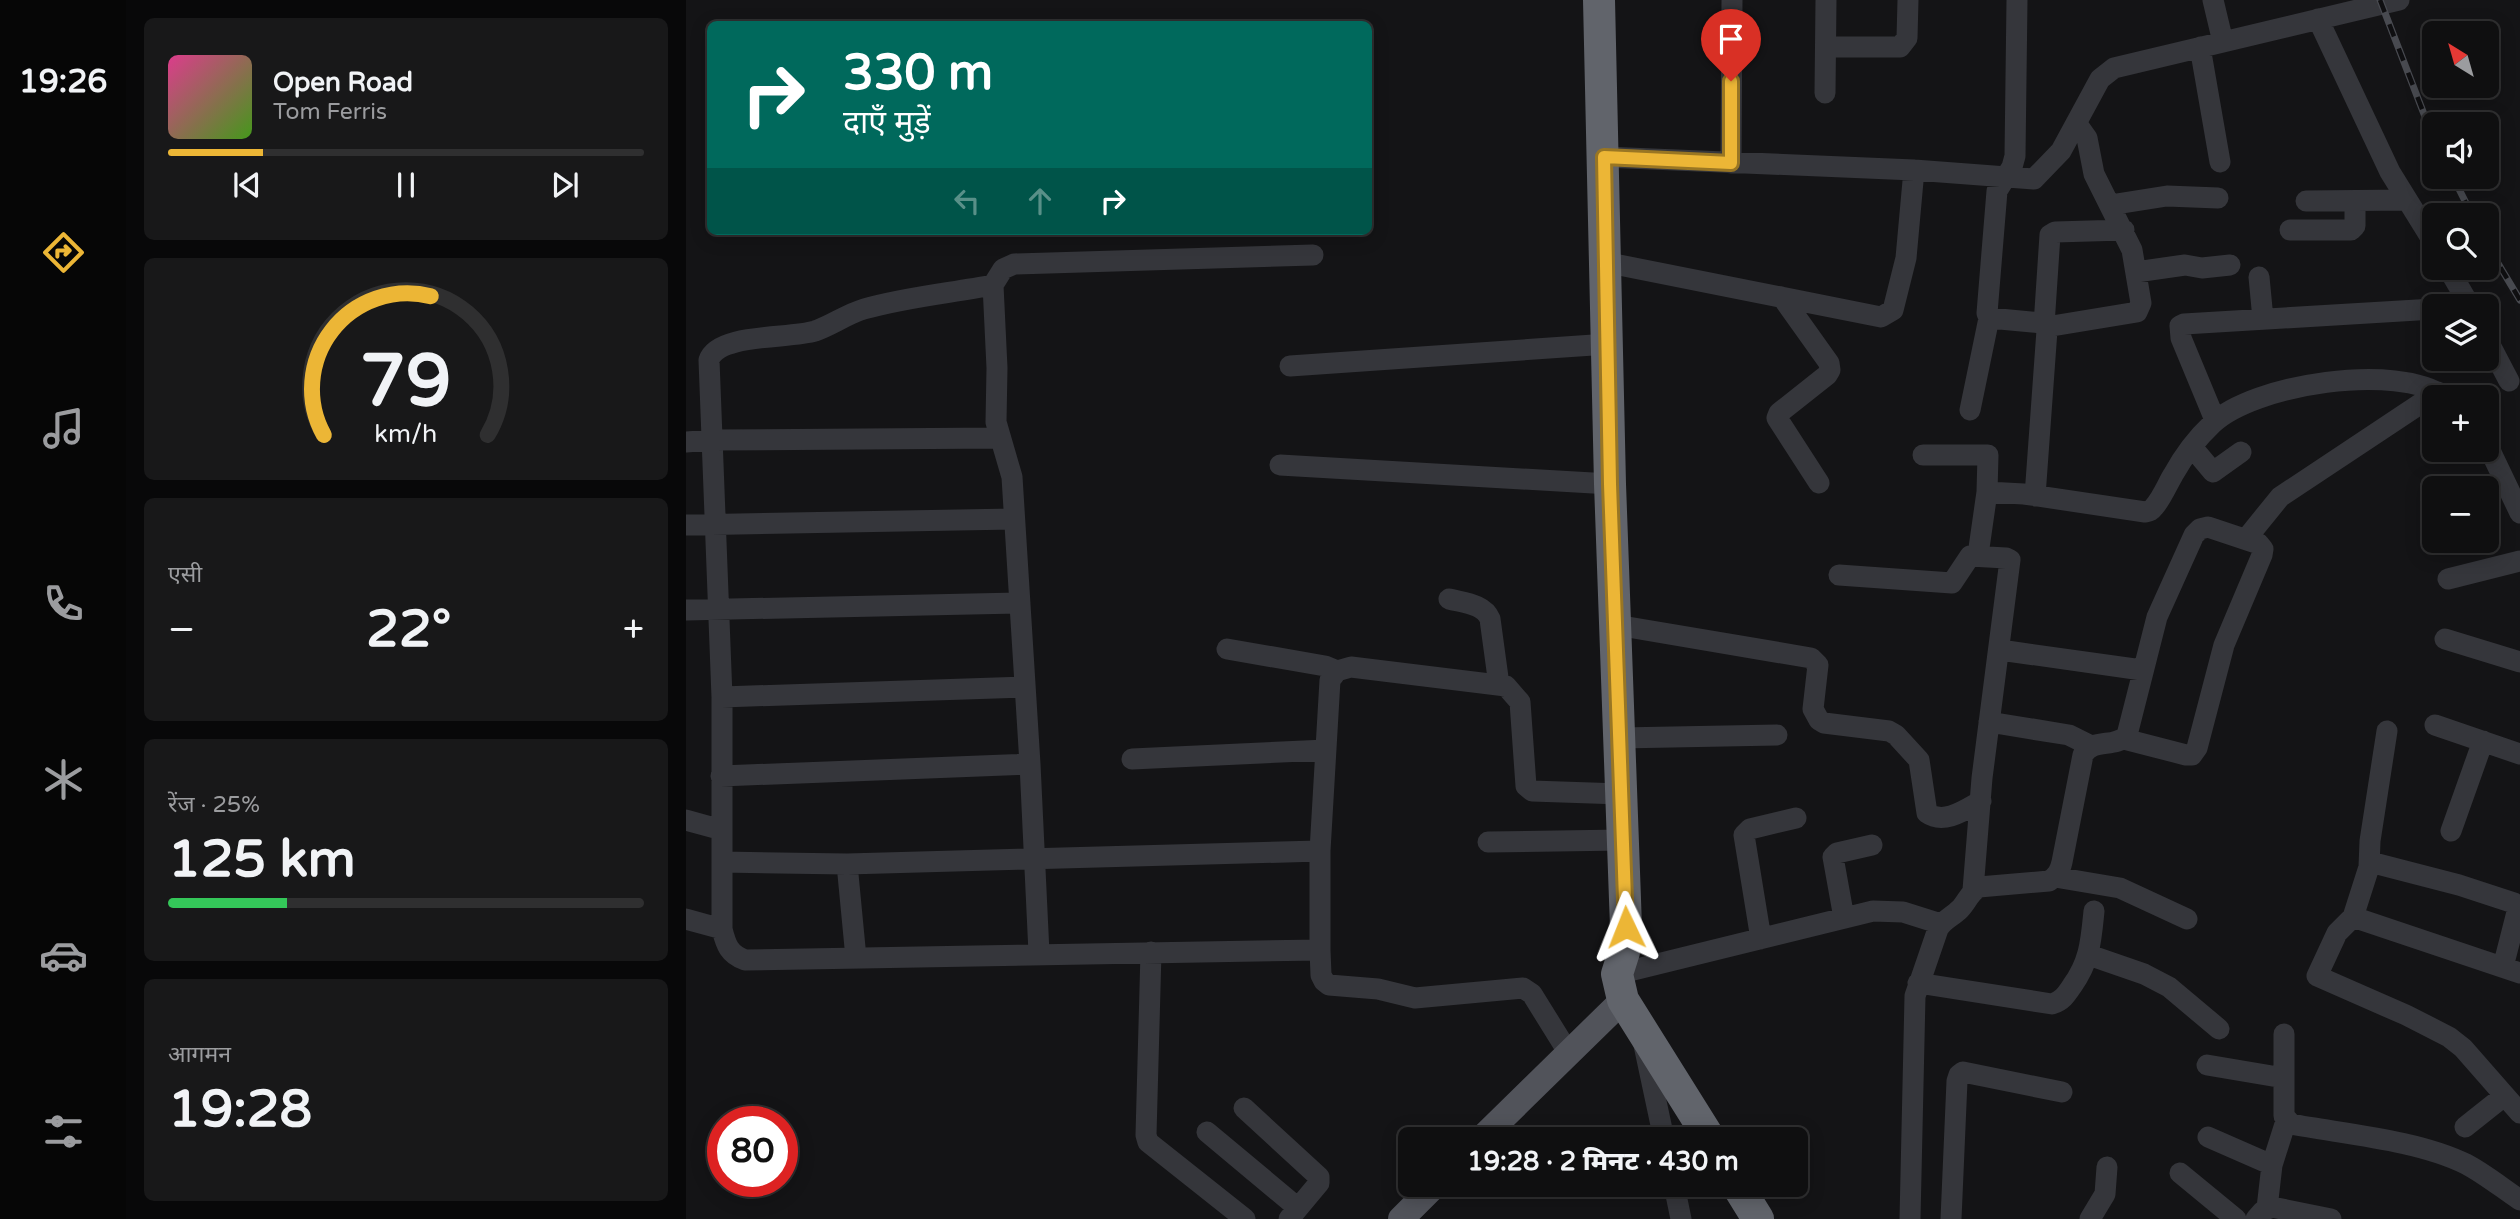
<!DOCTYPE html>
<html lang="hi">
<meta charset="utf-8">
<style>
body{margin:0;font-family:"Varela Round","Noto Sans Devanagari",sans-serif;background:#181819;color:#f1f3f6;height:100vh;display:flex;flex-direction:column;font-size:26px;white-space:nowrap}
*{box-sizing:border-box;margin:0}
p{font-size:23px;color:#9b9c9f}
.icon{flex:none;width:38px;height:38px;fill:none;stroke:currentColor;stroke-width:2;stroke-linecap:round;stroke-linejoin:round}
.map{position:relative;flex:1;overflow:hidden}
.details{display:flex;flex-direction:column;gap:18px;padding:18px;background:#080809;width:560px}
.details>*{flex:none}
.guide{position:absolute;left:21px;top:21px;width:665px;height:214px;border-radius:10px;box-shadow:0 4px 18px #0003,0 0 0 2px #2f2f30;background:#00695c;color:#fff;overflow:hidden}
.needle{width:46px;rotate:323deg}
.controls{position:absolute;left:1736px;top:21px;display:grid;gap:14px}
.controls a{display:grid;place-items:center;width:77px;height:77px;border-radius:10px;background:#0f0f10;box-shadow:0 4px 18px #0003,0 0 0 2px #2f2f30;font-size:35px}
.speed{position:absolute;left:21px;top:1106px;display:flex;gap:14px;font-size:35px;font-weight:700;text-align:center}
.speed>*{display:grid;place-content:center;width:91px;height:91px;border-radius:50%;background:#0f0f10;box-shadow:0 4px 18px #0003,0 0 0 2px #2f2f30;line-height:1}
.speed .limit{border:10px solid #d22;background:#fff;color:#111}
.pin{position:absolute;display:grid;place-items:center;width:60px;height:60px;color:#fff;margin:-72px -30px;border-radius:50% 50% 50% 0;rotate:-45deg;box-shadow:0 0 7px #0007}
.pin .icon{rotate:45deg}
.me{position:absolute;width:77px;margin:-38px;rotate:358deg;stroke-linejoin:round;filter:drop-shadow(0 0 5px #0008)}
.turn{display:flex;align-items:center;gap:24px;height:147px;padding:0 21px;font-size:32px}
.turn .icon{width:91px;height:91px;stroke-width:2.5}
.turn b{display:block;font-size:49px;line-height:60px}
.lanes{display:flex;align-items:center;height:66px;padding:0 21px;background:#0003;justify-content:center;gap:35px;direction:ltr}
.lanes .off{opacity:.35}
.big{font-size:52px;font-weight:800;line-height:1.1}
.details .tile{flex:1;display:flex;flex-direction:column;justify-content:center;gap:10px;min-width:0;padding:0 24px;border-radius:10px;background:#181819}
.details .dial{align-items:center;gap:0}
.dial svg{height:182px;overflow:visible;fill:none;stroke:#2f2f30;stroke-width:7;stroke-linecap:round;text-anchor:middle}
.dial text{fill:#f1f3f6;stroke:none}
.song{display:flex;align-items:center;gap:21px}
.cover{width:84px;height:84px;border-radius:10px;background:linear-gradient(135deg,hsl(330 70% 55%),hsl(100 70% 35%))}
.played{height:7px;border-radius:4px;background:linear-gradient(90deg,#ecb636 20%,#2f2f30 20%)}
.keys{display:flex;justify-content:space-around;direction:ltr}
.heat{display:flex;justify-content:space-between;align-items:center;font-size:38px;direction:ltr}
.charge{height:10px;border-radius:5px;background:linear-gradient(90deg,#34c759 25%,#2f2f30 0)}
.trip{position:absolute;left:712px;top:1127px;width:410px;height:70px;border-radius:10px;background:#0f0f10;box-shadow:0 4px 18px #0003,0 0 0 2px #2f2f30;font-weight:800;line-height:70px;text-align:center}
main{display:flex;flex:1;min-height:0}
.dock{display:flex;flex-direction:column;width:126px;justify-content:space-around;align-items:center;background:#060606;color:#9b9c9f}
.dock .icon{width:49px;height:49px}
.dock .selected{color:#ecb636}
.dock b{font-size:32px;color:#f1f3f6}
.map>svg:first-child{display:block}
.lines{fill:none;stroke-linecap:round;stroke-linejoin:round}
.minor{stroke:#35363b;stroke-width:21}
.major{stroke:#51535a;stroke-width:26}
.highway{stroke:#61646b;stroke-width:32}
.rail-casing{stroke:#484a50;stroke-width:7}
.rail{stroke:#0f0f11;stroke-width:4.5;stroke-dasharray:13;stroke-linecap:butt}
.route-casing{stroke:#997623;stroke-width:18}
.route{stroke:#ecb636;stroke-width:12}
</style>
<main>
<nav class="dock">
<b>19:26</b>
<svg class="icon selected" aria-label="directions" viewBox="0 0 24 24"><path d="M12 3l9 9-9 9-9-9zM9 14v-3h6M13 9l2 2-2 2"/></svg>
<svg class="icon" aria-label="music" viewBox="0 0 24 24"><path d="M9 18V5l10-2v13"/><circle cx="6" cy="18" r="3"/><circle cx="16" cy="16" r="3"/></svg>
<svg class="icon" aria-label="phone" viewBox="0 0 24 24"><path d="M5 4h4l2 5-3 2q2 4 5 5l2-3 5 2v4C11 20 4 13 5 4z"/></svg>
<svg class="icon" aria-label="climate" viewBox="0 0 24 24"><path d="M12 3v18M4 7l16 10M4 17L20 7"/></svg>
<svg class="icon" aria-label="car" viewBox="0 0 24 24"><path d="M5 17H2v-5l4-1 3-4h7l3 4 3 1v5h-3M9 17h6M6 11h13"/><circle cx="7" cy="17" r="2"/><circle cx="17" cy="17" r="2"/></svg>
<svg class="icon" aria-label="filters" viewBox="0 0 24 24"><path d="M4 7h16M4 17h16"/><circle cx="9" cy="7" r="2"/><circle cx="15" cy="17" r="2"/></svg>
</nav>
<section class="details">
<div class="tile">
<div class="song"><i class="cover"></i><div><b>Open Road</b><p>Tom Ferris</p></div></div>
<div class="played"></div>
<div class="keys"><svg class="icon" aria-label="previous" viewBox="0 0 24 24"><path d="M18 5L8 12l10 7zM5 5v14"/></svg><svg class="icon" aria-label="pause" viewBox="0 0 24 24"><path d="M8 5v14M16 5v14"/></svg><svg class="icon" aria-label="next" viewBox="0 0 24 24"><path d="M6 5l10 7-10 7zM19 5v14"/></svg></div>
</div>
<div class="tile dial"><svg viewBox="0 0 100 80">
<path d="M14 69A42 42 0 1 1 86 69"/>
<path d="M14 69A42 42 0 0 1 61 8" stroke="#ecb636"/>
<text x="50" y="56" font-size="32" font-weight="700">79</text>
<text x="50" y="72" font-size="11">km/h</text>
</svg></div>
<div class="tile"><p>एसी</p>
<div class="heat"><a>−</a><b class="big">22°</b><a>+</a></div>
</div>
<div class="tile"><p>रेंज · 25%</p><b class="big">125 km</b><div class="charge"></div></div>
<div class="tile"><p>आगमन</p><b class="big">19:28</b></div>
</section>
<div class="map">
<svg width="1834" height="1219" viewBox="0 0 1834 1219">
<rect width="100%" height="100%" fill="#141416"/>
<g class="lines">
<path class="minor" d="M 1527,0 L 1537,42
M 1632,19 L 1704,172 L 1748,243
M 1140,47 L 1214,47 L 1221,38 L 1222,0
M 1514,47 L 1534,162
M 1139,93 L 1140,0
M 918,157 L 1228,170 L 1348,179 L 1375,151 L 1414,79 L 1428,68 L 1713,0
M 1045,163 L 1046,0
M 1620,201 L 1721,200
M 1424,205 L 1481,196 L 1532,198
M 1604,230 L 1665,230 L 1669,226 L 1669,202
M 918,262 L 1195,317 L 1207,310 L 1220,258 L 1228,170
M 1762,268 L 1784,306
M 1450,272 L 1499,265 L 1516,268 L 1544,265
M 1573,277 L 1577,319
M 307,285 C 265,293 220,297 178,309 C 161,314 146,325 129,331 C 104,339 32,333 23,360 L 36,697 L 36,929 C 40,945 43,954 59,960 L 634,950
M 1096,297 L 1143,363 L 1144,370 L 1141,375 L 1093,413 L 1091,418 L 1133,483
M 1303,318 L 1356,323 L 1361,330 L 1349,496
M 1358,325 L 1364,235 L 1369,232 L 1438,230
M 1360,327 L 1451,312 L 1455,303 L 1446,250 L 1408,174 L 1401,138 L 1391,124
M 1801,339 L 1823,381
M 604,366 L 922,344
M 1284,410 L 1303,318 L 1301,313 L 1311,191 L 1326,167 L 1329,156 L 1331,0
M 1529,420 L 1495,338 L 1494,326 L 1498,324 L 1748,309
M 0,442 L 25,440 L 313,438
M 1801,444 L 1834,513
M 1506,447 L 1527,472 L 1555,452
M 1237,455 L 1302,455 L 1301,492 L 1292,555
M 594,465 L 924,484
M 1301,492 L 1338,494 L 1459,512 C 1464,511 1465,511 1468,507 C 1476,498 1481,485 1487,475 C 1497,457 1511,438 1526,424 C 1567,384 1712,362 1759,397
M 0,525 L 328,519
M 1560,539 L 1594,497 L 1752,392
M 1153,575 L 1266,583 L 1284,556 L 1320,558 L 1324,560 L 1296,778 L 1287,890
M 1762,579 L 1834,561
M 763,599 C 778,603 798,604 804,619 L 813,685
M 0,610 L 334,603
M 930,625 L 1125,658 L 1132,665 L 1127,709 L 1133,720 L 1138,723 L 1203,731 L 1210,735 L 1233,760 L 1241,813 C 1258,825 1279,810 1295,801
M 1759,639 L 1834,662
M 541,649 L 639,666 L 651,671
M 1314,650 L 1456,670
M 36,697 L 338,687
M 1303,722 L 1383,735 L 1405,746
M 1749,725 L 1834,754
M 1701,731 L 1684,841 L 1683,867 L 1667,917 L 1651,933 L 1631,976 L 1720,1015 L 1763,1037 L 1777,1048 L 1834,1113
M 934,738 L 1091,735
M 446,759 L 640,750
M 35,776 L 344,764
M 0,820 L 36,830
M 1765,831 L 1797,741
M 802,842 L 937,840
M 36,862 L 161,864 L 634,851
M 1684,862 L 1773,885 L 1828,903 L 1832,907 L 1831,912 L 1817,967
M 161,864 L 170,958
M 1369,877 L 1434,888 L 1501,919
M 1667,917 L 1834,973
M 1158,918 L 1147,857 L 1151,853 L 1186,845
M 0,919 L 36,929
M 1075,939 L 1058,835 L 1064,829 L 1110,818
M 465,952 L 460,1135 L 462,1142 L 559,1219
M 353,953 L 344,764 L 326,477 L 310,422 L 311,368 L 307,285 L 317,269 L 328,264 L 627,255
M 1403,955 L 1458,974 L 1483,987 L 1533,1029
M 931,974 L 1187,911 L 1217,912 L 1255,924
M 1232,983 L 1366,1004 C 1376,1001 1380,995 1386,986 C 1404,961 1405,941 1408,911
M 1598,1034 L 1598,1116 L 1605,1124 C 1658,1134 1732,1140 1780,1164 C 1799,1174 1816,1188 1834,1200
M 958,1045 L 978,1139
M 882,1052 L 846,994 L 837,988 L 729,998 L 692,989 L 643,985 L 638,981 L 635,975 L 634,950 L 634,851 L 644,680 L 651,671 L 665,667 L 820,686 L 834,702 L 840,786 L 846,791 L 935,794
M 1521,1065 L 1598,1078
M 558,1108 L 633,1177 L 633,1183 L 603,1219
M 1779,1127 L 1818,1096
M 521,1132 L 612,1208
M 1522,1137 L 1586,1165
M 1494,1173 L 1550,1219
M 988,1185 L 995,1219
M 1581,1208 L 1586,1165 L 1600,1121
M 1224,1219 L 1229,996 L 1252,929 C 1257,920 1266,917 1274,909 C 1281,902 1283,893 1293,887 L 1363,881 C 1371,876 1374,871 1376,862 L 1397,755 C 1407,737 1429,749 1441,735 L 1471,617 L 1508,535 L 1514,529 L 1522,527 L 1573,544 L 1577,549 L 1576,555 L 1538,645 L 1511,748 L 1506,755 L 1500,755 L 1438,739
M 1265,1219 L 1271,1081 L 1273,1075 L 1277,1072 L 1376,1092
M 1404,1219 L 1419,1194 L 1421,1167
M 1570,1219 L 1577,1211 L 1586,1207 L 1645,1219"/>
<path class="major" d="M 795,1139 L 937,1000
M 715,1219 L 749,1185"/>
<path class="highway" d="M 913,0 L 924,484 L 940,927 L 938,952 L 931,974 L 937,1000 L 1024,1139
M 1051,1185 L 1072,1219"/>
<g class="rail-casing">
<path id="rail" d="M 1694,0 L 1748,140
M 1767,177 L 1786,215
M 1801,245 L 1834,300"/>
</g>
<use href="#rail" class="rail"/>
</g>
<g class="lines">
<g class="route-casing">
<path id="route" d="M 940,927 L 924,484 L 918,157 L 1045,163 L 1045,81"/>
</g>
<use href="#route" class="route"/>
</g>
</svg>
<div class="controls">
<a><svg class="needle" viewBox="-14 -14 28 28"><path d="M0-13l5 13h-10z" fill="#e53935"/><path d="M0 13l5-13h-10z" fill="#9b9c9f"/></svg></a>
<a><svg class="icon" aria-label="sound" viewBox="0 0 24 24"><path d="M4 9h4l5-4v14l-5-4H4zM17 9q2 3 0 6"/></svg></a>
<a><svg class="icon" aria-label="search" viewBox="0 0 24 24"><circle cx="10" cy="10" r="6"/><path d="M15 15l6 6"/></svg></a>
<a><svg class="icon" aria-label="layers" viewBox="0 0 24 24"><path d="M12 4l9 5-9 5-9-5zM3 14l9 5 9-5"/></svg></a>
<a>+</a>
<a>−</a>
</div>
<div class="speed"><div class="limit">80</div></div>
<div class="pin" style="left:1045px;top:81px;background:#d93025"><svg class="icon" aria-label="arrive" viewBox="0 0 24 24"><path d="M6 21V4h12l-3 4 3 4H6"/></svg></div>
<svg class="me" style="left:940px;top:927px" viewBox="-20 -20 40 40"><path d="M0-17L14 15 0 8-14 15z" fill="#ecb636" stroke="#fff" stroke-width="4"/></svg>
<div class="trip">19:28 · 2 मिनट · 430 m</div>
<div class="guide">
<div class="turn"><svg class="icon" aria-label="right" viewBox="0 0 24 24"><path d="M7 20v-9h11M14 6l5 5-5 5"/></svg><div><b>330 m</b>दाएँ मुड़ें</div></div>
<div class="lanes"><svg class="icon off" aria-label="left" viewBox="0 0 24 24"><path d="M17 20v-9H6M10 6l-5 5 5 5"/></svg><svg class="icon off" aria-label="ahead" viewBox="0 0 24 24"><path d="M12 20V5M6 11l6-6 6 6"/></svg><svg class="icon" aria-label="right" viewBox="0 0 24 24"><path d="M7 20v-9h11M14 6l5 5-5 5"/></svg></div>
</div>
</div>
</main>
